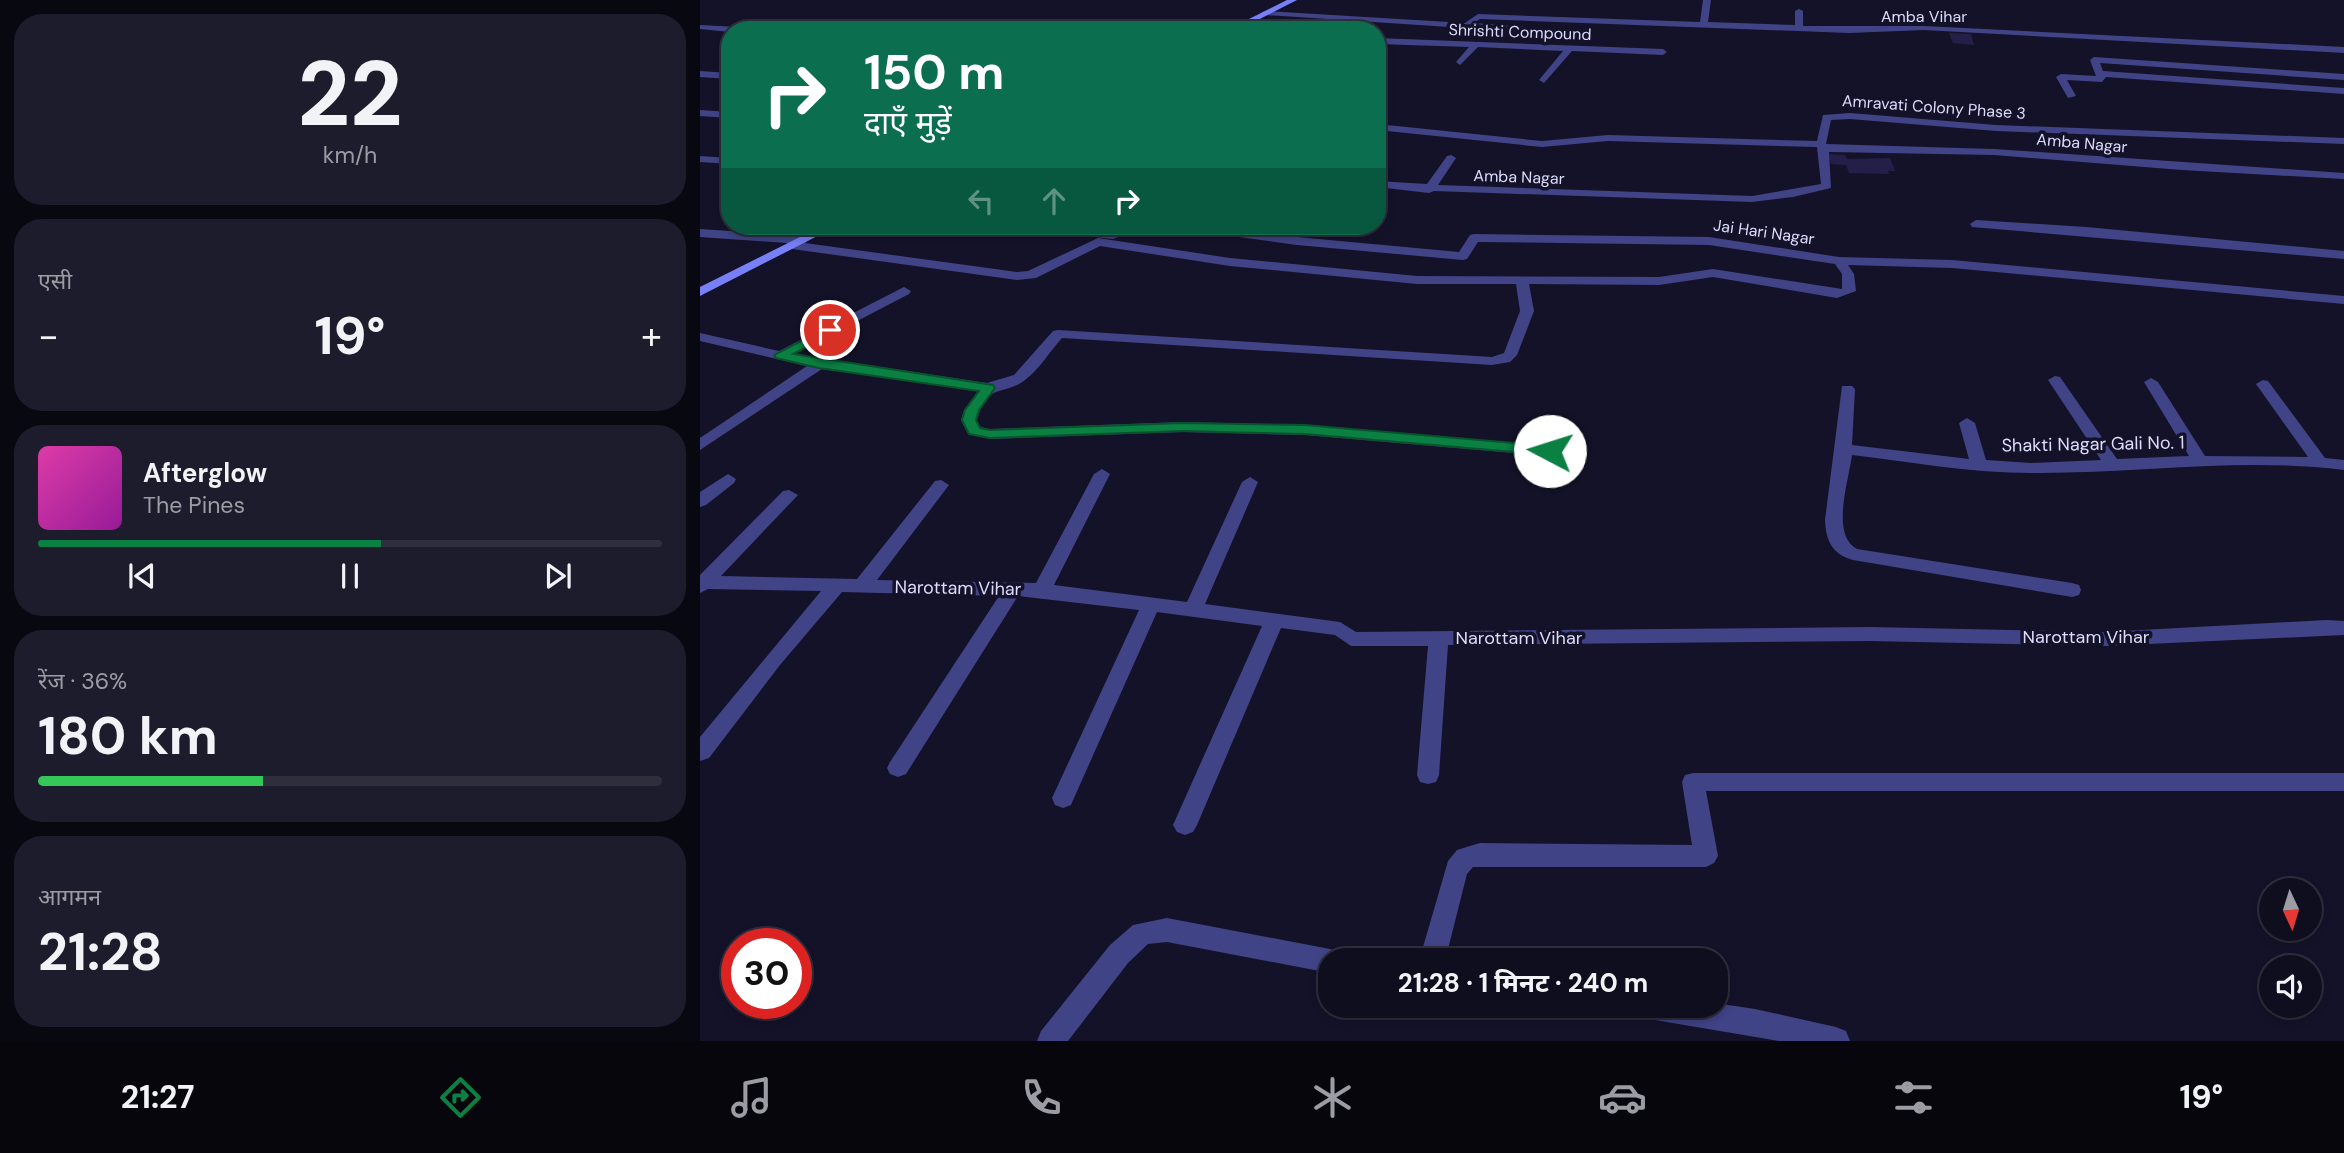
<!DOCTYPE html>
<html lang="hi">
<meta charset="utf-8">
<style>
body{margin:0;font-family:"DM Sans","Noto Sans Devanagari",sans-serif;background:#1d1c2c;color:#f1f3f6;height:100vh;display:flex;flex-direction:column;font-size:26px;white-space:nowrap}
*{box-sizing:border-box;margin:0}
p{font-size:23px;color:#9b9ca4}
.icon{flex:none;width:38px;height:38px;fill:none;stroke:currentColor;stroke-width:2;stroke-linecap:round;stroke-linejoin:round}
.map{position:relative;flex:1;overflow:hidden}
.details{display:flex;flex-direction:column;gap:14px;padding:14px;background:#080811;width:700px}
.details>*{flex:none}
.banner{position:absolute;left:21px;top:21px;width:665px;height:214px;border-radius:28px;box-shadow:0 4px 10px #0003,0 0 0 2px #2f2e3d;background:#0b6e4f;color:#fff;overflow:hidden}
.needle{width:46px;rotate:176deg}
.controls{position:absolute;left:1559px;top:878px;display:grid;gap:14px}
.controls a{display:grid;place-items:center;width:63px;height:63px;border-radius:50%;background:#0f0e1f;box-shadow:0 4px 10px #0003,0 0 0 2px #2f2e3d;font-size:35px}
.speed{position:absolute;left:21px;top:928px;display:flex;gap:14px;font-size:35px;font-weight:700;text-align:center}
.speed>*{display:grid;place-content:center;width:91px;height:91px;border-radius:50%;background:#0f0e1f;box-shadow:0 4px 10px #0003,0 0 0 2px #2f2e3d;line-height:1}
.speed .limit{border:10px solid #d22;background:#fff;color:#111}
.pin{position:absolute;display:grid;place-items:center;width:60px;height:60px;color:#fff;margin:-30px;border:4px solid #fff;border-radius:50%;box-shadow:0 2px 7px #0007}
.me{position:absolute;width:77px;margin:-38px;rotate:275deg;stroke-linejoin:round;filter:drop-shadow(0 0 5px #0008)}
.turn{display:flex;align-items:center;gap:24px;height:147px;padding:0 28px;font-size:32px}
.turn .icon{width:91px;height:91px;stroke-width:2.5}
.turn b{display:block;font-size:49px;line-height:60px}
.lanes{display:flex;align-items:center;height:66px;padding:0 28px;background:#0003;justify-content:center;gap:35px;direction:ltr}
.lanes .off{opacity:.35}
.big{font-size:52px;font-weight:700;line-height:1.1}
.details .card{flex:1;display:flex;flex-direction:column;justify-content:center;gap:10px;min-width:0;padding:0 24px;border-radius:28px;background:#1d1c2c}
.details .dial{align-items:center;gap:0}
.dial b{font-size:91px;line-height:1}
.song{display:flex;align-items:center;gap:21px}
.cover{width:84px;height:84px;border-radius:10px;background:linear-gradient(135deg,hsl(320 70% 55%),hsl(300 70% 35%))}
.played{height:7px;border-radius:4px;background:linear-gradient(90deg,#0b8043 55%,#2f2e3d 55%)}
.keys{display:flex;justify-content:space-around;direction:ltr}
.heat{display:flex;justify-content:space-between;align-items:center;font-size:38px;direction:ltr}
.charge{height:10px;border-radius:5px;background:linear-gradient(90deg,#34c759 36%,#2f2e3d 0)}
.trip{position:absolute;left:618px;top:948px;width:410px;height:70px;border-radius:28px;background:#0f0e1f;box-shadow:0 4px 10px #0003,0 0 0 2px #2f2e3d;font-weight:700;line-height:70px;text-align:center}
.tab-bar{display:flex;height:112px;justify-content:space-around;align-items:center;background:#06060c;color:#9b9ca4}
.tab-bar .icon{width:49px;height:49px}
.tab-bar .on{color:#0b8043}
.tab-bar b{font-size:32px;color:#f1f3f6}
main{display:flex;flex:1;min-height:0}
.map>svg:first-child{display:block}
.building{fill:#241f49}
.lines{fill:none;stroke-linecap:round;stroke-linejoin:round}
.street{fill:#404386;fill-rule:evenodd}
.secondary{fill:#7880f8;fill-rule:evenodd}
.route{fill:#0b8043;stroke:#07532c;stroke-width:2}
.labels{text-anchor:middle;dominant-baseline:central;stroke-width:7;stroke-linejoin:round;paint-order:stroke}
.far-street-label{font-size:16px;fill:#dddcfd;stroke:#141229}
.street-label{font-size:18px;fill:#dddcfd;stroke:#141229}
</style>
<main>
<section class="details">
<div class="card dial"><b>22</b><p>km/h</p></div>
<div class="card"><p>एसी</p>
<div class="heat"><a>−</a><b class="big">19°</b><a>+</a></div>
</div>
<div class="card">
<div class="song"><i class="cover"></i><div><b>Afterglow</b><p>The Pines</p></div></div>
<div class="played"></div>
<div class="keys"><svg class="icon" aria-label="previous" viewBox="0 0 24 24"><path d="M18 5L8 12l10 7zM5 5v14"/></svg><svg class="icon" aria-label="pause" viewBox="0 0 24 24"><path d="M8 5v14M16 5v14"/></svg><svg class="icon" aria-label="next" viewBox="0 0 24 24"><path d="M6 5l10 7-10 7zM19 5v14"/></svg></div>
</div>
<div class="card"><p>रेंज · 36%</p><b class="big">180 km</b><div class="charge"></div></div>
<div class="card"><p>आगमन</p><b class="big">21:28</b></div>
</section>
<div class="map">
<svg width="1644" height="1041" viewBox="0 0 1644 1041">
<rect width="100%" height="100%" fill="#141229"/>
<path class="building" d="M 1249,33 L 1271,34 L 1274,45 L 1253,43 Z
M 1128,154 L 1145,155 L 1147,159 L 1190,158 L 1195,171 L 1188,171 L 1189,174 L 1149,173 L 1146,165 L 1131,164 Z"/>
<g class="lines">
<path class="street" d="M 1003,0 L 1011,0 L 1008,22 L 1095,25 L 1095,11 L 1099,9 L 1103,11 L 1103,26 L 1224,26 L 1644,47 L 1644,53 L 1224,30 L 1149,33 L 780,19 L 774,23 L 861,29 L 858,34 L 565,15 L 561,13 L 565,11 L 765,23 L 778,14 L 1000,22 Z
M 0,25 L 38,27 L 42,30 L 30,32 L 0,29 Z
M 677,38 L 963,49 L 967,52 L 963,55 L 872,51 L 844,83 L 839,80 L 863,51 L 778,47 L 760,65 L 756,62 L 769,47 L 677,44 Z
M 1394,57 L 1644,74 L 1644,80 L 1400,63 L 1403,71 L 1644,88 L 1644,94 L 1406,77 L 1402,82 L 1367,80 L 1376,96 L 1368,98 L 1356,77 L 1361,74 L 1396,76 L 1390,60 Z
M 0,71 L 30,73 L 30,79 L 0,77 Z
M 0,110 L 30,112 L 30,118 L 0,116 Z
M 1150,113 L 1296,125 L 1644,138 L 1644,144 L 1296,131 L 1150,119 L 1131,120 L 1126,144 L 1294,149 L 1644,173 L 1644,179 L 1482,170 L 1294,155 L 1129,152 L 1131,188 L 1093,197 L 1052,202 L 734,191 L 729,193 L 677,187 L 677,181 L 727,184 L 747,156 L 751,155 L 756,158 L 738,185 L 1052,196 L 1121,184 L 1117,147 L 908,141 L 842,147 L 677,130 L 677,124 L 842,141 L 908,135 L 1117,141 L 1123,115 Z
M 0,156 L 30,158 L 30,164 L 0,162 Z
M 1276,220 L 1386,227 L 1644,251 L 1644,259 L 1272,227 L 1270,224 Z
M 323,226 L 360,226 L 412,231 L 427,226 L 444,226 L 413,239 L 329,230 Z
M 482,226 L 513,226 L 597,237 L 759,252 L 770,235 L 774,234 L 1009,237 L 1139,257 L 1252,260 L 1644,296 L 1644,304 L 1252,268 L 1148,265 L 1154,274 L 1156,291 L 1137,298 L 1013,277 L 959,285 L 829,284 L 834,311 L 817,355 L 810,362 L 792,365 L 362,338 C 350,351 339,370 325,380 C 303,397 288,381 277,420 L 280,427 L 290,429 L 483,422 L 605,425 L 856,448 L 858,451 L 850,456 L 605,435 L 483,432 L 290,439 L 268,434 L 261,420 L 264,410 L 278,391 L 122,369 L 0,450 L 0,438 L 107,366 L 0,341 L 0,333 L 79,351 L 204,287 L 211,291 L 209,294 L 94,354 L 287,383 L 314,375 L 353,331 L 358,330 L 792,357 L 804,353 L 820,311 L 816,284 L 717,284 L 530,266 L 400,246 L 336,278 L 317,280 L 92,249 L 88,248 L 87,243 L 0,237 L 0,229 L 103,236 L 109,240 L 105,243 L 317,272 L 328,271 L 398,238 L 530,258 L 717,276 L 959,277 L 1013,269 L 1142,289 L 1142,274 L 1135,264 L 1009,245 L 778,242 L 767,259 L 763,260 L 597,245 L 488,230 Z
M 1355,376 L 1360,377 L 1417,459 L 1489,456 L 1444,382 L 1451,378 L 1458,382 L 1505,456 L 1608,457 L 1556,384 L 1563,380 L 1568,381 L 1625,458 L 1644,460 L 1644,470 C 1540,457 1435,474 1331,473 C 1271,473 1211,462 1152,455 C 1149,480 1130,535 1157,549 L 1372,583 L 1379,585 L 1381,590 L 1379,595 L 1372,597 L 1153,560 C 1132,554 1126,541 1125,520 L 1142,386 L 1152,386 L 1155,389 L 1152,445 L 1269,459 L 1259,423 L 1267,418 L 1275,423 L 1286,460 L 1331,463 L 1401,460 L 1348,380 Z
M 402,469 L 410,474 L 354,585 L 487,602 L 542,482 L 550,477 L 558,482 L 505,604 L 640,622 L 656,632 L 1170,627 L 1405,632 L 1626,620 L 1644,621 L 1644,635 L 1405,646 L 1170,641 L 748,645 L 739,775 L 736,782 L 728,784 L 720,782 L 717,775 L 728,646 L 651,646 L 635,635 L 581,628 L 497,825 L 493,832 L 485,835 L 477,832 L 473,825 L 562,626 L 457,612 L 374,798 L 371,805 L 363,808 L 355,805 L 352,798 L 439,610 L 318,596 L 206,774 L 198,777 L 190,774 L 187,768 L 190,762 L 299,596 L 142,592 L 80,665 L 9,758 L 0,761 L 0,737 L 121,591 L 8,589 L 0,593 L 0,575 L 83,491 L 89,490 L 98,495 L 21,576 L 157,579 L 235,481 L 241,480 L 249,485 L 177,580 L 336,583 L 394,474 Z
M 28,474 L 36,479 L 34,483 L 6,505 L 0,507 L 0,492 Z
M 993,773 L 1644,773 L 1644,791 L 1006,791 L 1018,856 L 1014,863 L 1006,867 L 773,867 L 767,874 L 745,961 L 719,961 L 748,861 L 757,850 L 780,843 L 992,845 L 982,782 L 985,775 Z
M 467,918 L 630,949 L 639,952 L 643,961 L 630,961 L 630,973 L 467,942 L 448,944 L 428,963 L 368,1041 L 337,1041 L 341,1031 L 410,945 L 433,925 Z
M 1015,1003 L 1055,1009 L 1136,1027 L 1146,1031 L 1150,1041 L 1079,1041 L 949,1019 L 940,1015 L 936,1006 L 1015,1006 Z"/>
<path class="secondary" d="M 587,0 L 597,0 L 538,30 L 527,30 Z
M 122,226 L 137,226 L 0,296 L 0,287 Z"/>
</g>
<path class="route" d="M 130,326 L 137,330 L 135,332 L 93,354 L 293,385 L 295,388 L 279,410 L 276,420 L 280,428 L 290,430 L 483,423 L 605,425 L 850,446 L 857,451 L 850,455 L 605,434 L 483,431 L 290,438 L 269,434 L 262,420 L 265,410 L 279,391 L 119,368 L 76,358 L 74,355 Z"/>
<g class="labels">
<g class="far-street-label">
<text x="1224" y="16">Amba Vihar</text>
<text transform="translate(820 32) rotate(2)">Shrishti Compound</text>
<text transform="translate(1234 107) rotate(4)">Amravati Colony Phase 3</text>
<text transform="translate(1382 143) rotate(5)">Amba Nagar</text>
<text transform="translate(819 177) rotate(2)">Amba Nagar</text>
<text transform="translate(1064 232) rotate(8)">Jai Hari Nagar</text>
</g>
<g class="street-label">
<text transform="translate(1393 444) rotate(-1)">Shakti Nagar Gali No. 1</text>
<text transform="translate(258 588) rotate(1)">Narottam Vihar</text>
<text x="1386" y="637">Narottam Vihar</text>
<text x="819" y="638">Narottam Vihar</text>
</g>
</g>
</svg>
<div class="controls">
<a><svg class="needle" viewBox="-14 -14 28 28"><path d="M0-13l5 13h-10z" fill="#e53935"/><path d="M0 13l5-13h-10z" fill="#9b9ca4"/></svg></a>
<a><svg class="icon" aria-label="sound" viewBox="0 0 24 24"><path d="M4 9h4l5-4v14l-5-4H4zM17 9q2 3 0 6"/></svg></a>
</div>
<div class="speed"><div class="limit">30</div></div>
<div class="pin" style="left:130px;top:330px;background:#d93025"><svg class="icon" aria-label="arrive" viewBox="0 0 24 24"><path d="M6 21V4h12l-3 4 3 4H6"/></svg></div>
<svg class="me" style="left:850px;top:451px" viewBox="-20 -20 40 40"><circle r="19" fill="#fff"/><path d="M0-13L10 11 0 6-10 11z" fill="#0b8043"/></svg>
<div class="trip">21:28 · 1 मिनट · 240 m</div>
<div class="banner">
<div class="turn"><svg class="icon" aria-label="right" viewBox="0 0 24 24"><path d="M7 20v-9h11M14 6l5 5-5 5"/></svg><div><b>150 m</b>दाएँ मुड़ें</div></div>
<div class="lanes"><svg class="icon off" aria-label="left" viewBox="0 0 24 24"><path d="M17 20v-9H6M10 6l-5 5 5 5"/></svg><svg class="icon off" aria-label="ahead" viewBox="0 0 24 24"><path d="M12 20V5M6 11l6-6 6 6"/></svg><svg class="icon" aria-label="right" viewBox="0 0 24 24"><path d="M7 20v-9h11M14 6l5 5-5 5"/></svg></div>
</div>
</div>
</main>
<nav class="tab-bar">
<b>21:27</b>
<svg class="icon on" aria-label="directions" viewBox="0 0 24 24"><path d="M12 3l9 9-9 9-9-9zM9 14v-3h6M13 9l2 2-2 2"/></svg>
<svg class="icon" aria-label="music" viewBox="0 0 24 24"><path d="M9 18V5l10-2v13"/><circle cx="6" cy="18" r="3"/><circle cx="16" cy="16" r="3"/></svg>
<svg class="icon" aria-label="phone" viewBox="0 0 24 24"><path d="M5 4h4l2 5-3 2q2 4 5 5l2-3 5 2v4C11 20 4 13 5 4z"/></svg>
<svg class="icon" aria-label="climate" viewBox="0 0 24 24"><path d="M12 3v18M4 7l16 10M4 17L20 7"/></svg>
<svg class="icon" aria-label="car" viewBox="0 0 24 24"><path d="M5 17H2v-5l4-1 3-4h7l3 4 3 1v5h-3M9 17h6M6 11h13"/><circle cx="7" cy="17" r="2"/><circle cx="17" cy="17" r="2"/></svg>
<svg class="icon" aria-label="filters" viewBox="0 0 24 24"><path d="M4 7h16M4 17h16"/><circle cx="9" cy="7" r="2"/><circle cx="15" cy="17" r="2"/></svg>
<b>19°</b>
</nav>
